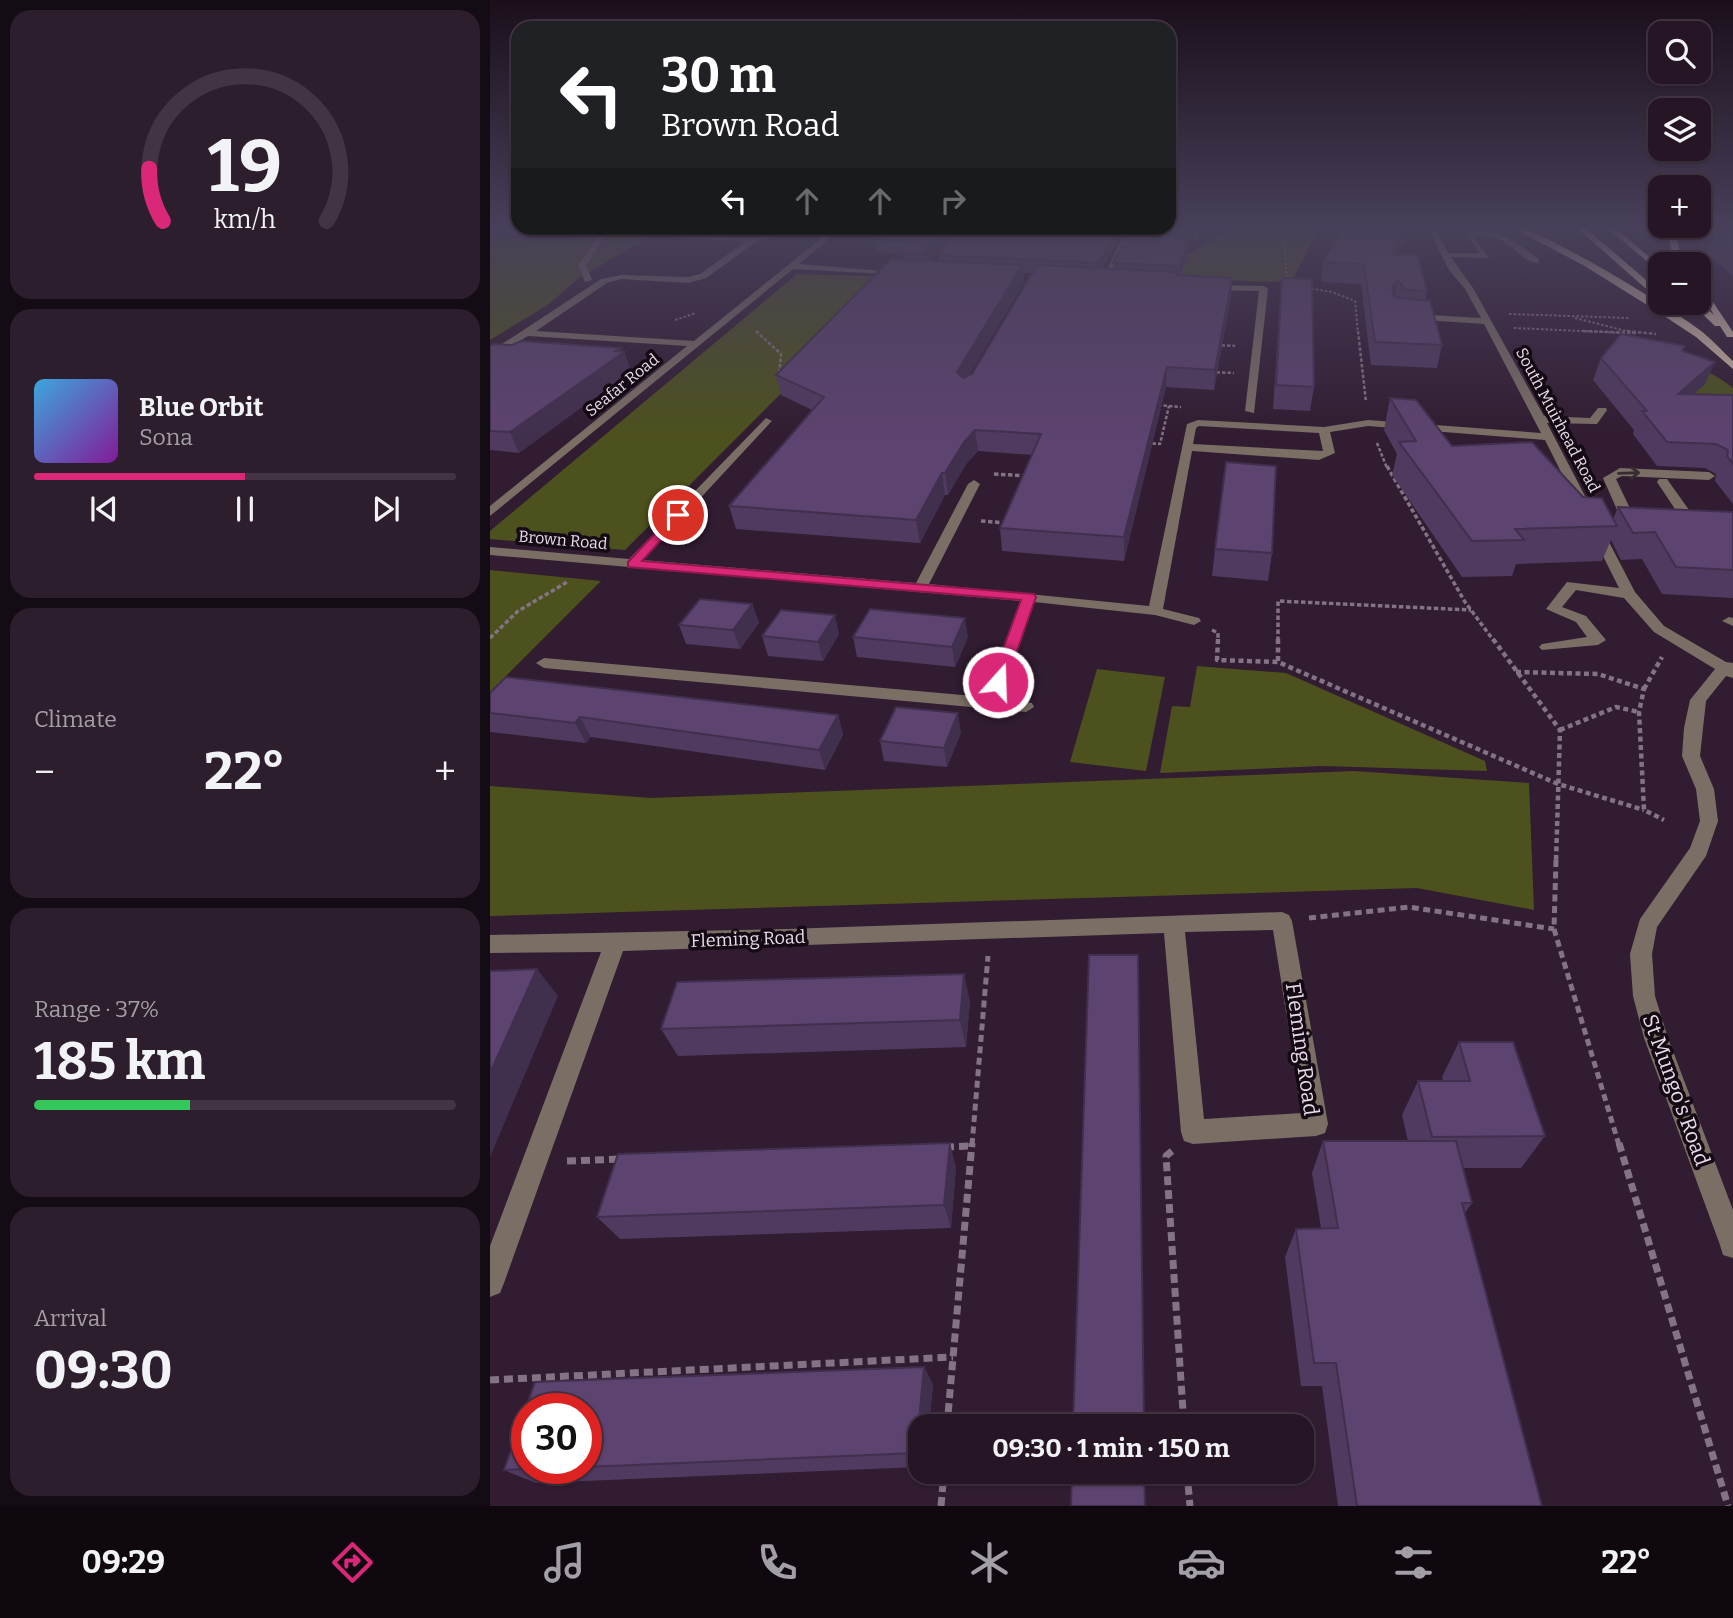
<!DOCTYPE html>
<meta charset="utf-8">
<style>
body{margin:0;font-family:Bitter,serif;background:#2d1e2d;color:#f1f3f6;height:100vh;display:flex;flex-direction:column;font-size:26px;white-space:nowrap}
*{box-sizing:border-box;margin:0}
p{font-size:23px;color:#a39fa7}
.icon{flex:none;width:38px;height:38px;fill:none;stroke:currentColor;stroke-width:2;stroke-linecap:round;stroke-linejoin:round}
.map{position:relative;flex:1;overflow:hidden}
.details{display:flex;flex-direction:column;gap:10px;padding:10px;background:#140c14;width:490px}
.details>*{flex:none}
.banner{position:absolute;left:21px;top:21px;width:665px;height:214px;border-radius:21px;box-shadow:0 2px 5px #0004,0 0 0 2px #423442;background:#202124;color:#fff;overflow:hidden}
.tools{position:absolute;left:1158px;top:21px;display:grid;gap:14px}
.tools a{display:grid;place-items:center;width:63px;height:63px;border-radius:14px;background:#251525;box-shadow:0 2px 5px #0004,0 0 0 2px #423442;font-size:35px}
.speed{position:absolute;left:21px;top:1393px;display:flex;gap:14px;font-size:35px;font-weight:700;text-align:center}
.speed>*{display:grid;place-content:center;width:91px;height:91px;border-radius:50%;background:#251525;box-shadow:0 2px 5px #0004,0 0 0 2px #423442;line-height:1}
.speed .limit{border:10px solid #d22;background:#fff;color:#111}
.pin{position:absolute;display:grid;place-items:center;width:60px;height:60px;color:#fff;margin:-30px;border:4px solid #fff;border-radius:50%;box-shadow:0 2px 7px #0007}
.me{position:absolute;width:77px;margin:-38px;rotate:20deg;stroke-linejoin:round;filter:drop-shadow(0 0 5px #0008)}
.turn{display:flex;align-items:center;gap:24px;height:147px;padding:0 35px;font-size:32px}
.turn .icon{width:91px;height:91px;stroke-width:2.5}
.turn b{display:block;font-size:49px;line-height:60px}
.lanes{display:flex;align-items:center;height:66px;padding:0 35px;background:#0003;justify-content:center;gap:35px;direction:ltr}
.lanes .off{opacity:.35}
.big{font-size:52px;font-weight:700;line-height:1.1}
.details .tile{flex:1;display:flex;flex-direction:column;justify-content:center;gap:10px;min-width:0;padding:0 24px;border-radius:21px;background:#2d1e2d}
.details .dial{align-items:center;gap:0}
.dial svg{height:182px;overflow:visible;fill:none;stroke:#423442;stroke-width:7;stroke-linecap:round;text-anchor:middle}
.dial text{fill:#f1f3f6;stroke:none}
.song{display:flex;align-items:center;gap:21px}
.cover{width:84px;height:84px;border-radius:10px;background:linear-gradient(135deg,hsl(200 70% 55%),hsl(290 70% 35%))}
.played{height:7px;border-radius:4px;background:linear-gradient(90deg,#db2777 50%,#423442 50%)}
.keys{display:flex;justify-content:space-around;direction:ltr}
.heat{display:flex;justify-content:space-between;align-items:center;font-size:38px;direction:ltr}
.charge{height:10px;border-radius:5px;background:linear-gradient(90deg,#34c759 37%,#423442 0)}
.trip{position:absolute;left:418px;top:1414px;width:406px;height:70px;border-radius:21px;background:#251525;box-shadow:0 2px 5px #0004,0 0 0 2px #423442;font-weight:700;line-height:70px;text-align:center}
.tabs{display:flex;height:112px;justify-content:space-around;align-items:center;background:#0f080f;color:#a39fa7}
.tabs .icon{width:49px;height:49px}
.tabs .current{color:#db2777}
.tabs b{font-size:32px;color:#f1f3f6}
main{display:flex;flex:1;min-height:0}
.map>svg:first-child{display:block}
.green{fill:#4d511d}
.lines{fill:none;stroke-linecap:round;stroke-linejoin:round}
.path-far5{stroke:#847384;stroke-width:2;stroke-dasharray:2.5 2;stroke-linecap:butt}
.path-far4{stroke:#847384;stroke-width:2.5;stroke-dasharray:3.5 2;stroke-linecap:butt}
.path-far3{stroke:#847384;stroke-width:3.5;stroke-dasharray:4.5 2.5;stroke-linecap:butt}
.path-far2{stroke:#847384;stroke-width:4.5;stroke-dasharray:5 3.5;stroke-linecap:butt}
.path-far1{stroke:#847384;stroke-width:5;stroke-dasharray:7 4.5;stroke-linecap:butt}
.path{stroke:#847384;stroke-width:7;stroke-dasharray:9 5;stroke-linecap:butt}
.minor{fill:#7b6f65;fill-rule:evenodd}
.major{fill:#d2bba5;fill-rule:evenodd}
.wall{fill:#503a5f;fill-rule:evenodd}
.shaded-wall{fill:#412f4e}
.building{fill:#5d436f;stroke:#412f4e;stroke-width:2}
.oneway{stroke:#372d30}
.route{fill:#db2777;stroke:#8e194d;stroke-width:2}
.labels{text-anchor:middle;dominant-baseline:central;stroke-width:7;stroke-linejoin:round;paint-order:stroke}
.far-street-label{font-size:16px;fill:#eadcea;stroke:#130a13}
.street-label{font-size:18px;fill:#eadcea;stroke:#130a13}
.near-street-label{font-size:21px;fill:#eadcea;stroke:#130a13}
</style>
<main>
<section class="details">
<div class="tile dial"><svg viewBox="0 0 100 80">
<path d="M14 69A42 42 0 1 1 86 69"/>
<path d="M14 69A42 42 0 0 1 8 46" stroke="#db2777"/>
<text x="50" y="56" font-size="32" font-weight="700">19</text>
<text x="50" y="72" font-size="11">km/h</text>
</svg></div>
<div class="tile">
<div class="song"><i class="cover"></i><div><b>Blue Orbit</b><p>Sona</p></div></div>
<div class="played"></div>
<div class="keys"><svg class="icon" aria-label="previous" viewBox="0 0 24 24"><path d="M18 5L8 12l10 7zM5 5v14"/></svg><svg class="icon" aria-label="pause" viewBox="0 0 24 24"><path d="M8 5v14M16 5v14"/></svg><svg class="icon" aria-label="next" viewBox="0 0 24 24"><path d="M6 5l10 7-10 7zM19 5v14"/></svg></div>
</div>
<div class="tile"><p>Climate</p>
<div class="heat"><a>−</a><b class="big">22°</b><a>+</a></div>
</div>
<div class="tile"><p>Range · 37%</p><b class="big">185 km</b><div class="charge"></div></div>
<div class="tile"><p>Arrival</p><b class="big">09:30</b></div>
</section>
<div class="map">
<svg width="1243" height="1506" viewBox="0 0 1243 1506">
<rect width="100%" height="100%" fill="#311c31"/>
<path class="green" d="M 748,226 L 830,226 L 802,281 L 771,282 L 662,275 Z
M 112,228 L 173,228 L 88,279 L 59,304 L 0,340 L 0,237 L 83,240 Z
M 307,274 L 407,277 L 135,550 L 0,539 L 0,531 Z
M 1159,354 C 1190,362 1218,367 1243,388 L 1243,418 L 1227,418 Z
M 0,570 L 111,581 L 0,692 Z
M 707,666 L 796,673 L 995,761 L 997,771 L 832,766 L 670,773 L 682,706 L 700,707 Z
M 607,669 L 675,677 L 656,771 L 580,762 Z
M 864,771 L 1039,783 L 1044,910 L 927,888 L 0,916 L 0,786 L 161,798 Z"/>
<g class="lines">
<path class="path-far5" d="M 794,226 L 797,283
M 696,238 L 706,239 L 709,226
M 817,288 L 842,292 L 865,301 L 868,333
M 1019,314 L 1140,318
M 1085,318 L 1144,333
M 185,320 L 206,313
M 1024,328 L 1136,333"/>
<path class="path-far4" d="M 266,331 L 291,354 L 289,376
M 868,331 L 876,402
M 1093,331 L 1146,333
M 1137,331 L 1166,334
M 726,345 L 745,346
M 721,372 L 744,373
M 668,405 L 691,407
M 657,443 L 670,444 L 679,406
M 887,443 L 897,468"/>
<path class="path-far3" d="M 897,466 L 975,602 L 1004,641
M 504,474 L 538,476
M 491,521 L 517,523
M 722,630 L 728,633 L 728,641
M 0,638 L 28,611 L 79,581
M 788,641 L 788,601 L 981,610"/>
<path class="path-far2" d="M 728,639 L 727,660 L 788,662 L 1068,784 L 1154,810
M 788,639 L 788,662
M 1003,639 L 1070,730 L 1066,862
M 1026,672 L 1108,674 L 1154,689 L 1149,712 L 1154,810 L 1174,820
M 1154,689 L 1172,657
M 1070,730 L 1126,707 L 1149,712"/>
<path class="path-far1" d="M 1066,860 L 1064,929 L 1129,1145
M 819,918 L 919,907 L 1064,929
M 482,1145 L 498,956"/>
<path class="path" d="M 1129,1143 L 1238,1506
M 455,1147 L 481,1146
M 682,1151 L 676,1156 L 694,1426
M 77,1161 L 131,1159
M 0,1380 L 463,1357
M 457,1426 L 482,1143
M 697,1472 L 700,1506
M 451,1506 L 454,1472"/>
<path class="minor" d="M 3,226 L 15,226 L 6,230 Z
M 908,226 L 945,226 L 958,253 L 990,253 L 975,233 C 1006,227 1025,241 1049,259 L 1049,263 C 1028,263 1018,230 983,236 L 999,258 L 961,257 L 983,288 L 1054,416 L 1100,418 L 1108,408 L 1116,408 L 1117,410 L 1107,424 L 1057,423 L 1145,592 L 1174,626 L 1236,662 L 1243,663 L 1243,678 L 1236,676 L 1216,701 L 1210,756 L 1224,789 L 1228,821 L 1216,856 L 1167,927 L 1162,954 L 1165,996 L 1178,1038 L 1243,1210 L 1243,1258 L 1233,1255 L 1230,1245 L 1154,1038 L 1143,996 L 1140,954 L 1150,919 L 1200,848 L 1210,821 L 1206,789 L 1192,756 L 1194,728 L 1200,700 L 1225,669 L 1164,632 L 1134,598 L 1086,590 L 1072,607 L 1096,616 L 1116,640 L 1108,645 L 1052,650 L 1049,647 L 1052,644 L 1097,637 L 1086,622 L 1056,609 L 1077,582 L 1129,588 L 1055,440 L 878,426 L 840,432 L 845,453 L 829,460 L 702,451 L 673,609 L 709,618 L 711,621 L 704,625 L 665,615 L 544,602 L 511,699 L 542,703 L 544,707 L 536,712 L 54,668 L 46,663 L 54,658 L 495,697 L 530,601 L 0,555 L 0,547 L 139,559 L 276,418 L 282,421 L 280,423 L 153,560 L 426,583 L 478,484 L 484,480 L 490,484 L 439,584 L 659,606 L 697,424 L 708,420 L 834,427 L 878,420 L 1051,433 L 994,324 L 920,319 L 918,317 L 923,314 L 991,318 L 975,289 L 959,270 L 940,232 ZM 709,426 L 829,433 L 833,451 L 703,444 L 706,428 Z
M 114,228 L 121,228 L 96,265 L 102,280 L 95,282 L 88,265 Z
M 285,228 L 293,228 L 278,239 L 266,242 L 216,278 L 198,283 L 131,279 L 117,283 L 46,331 L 204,341 L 344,228 L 352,228 L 309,264 L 417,273 L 413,275 L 303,269 L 0,516 L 0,506 L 197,346 L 38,336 L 0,359 L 0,352 L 111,279 L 131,275 L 198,277 L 210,274 L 255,242 L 185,238 L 182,234 L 263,238 Z
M 637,228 L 645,228 L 617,282 L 610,284 Z
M 714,285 L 774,286 L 778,289 L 764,413 L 755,411 L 769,291 L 717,290 Z
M 1130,468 L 1219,472 L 1225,476 L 1219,480 L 1132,476 L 1126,479 L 1146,521 L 1139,525 L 1132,521 L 1113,478 Z
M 1169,479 L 1177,479 L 1209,524 L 1207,527 L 1197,527 L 1167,482 Z
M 1239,617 L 1243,618 L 1243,626 L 1232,621 Z
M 792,912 L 799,915 L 802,921 L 838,1124 L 835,1133 L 826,1136 L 703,1144 L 694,1141 L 691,1132 L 674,933 L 133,951 L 14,1283 L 10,1293 L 0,1297 L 0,1246 L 111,952 L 0,953 L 0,935 L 297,929 ZM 783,930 L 812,1113 L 714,1119 L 695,932 Z"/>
<path class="major" d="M 1019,226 C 1047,225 1180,308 1207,328 C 1220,337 1231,350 1243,361 L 1243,369 L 1206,337 L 1162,308 L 1093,265 Z
M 1085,226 L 1093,226 L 1169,291 L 1169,295 L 1163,295 Z
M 1115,226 L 1123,226 L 1171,267 L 1171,273 Z
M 1190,226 L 1199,226 L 1186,236 L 1190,252 L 1199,264 L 1191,264 L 1182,252 L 1178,235 Z
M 1209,281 L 1243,332 L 1243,337 L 1237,337 L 1230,326 L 1225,326 L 1201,303 L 1209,302 L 1224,315 L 1209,291 Z"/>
</g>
<path class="wall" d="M 679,226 L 705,226 L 691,276 L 741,296 L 724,390 L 676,387 L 634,561 L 512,551 L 510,528 L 542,455 L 488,451 L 476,464 L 458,495 L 455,495 L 430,543 L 246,529 L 239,506 L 322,410 L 291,395 L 286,375 L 413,260 L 412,254 L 388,252 L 386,239 L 398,228 L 471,228 L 439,261 L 448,261 L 447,255 L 472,228 L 634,228 L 613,268 L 623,269 L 623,263 ZM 533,273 L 542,273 L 482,374 L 479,375 L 534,282 Z
M 854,226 L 917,226 L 914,240 L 908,254 L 937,291 L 935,301 L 952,345 L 947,368 L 881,365 L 871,284 L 831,282 L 833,262 Z
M 1239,226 L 1243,226 L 1243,276 L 1217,253 L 1225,234 L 1236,234 Z
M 792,278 L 824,387 L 820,411 L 783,409 L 790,298 Z
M 0,346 L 134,352 L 141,371 L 29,453 L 0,450 Z
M 1193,352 L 1215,384 L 1204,394 L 1243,395 L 1243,504 L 1225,481 L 1226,474 L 1215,468 L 1167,466 L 1143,434 L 1144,430 L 1103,380 L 1111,358 Z
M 900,398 L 962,446 L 1093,497 L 1123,519 L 1128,507 L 1243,512 L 1243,598 L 1172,594 L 1152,559 L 1131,560 L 1121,540 L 1112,561 L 1026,564 L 1022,576 L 972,577 L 902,475 L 907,454 L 894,430 Z
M 725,549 L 782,553 L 778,581 L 722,576 Z
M 262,604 L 269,623 L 250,649 L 196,644 L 189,625 Z
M 349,634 L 333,661 L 278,656 L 272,636 Z
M 363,637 L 478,637 L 465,667 L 367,657 Z
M 0,693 L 348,715 L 353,735 L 335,770 L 101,737 L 96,743 L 0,732 Z
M 471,733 L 457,767 L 394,761 L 390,741 Z
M 480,1001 L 476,1047 L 188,1056 L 171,1029 Z
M 969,1042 L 1055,1136 L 1031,1168 L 973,1168 L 982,1203 L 975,1213 L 1052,1506 L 848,1506 L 832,1386 L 811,1386 L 795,1257 L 806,1229 L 831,1228 L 822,1173 L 833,1141 L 918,1141 L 912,1115 L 928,1081 L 953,1081 L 952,1077 Z
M 466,1167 L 461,1228 L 130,1239 L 107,1217 Z
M 434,1367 L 443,1385 L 439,1426 L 430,1426 L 430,1467 L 46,1483 L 14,1470 L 45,1382 ZM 37,1409 L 96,1409 L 96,1468 L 37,1468 Z"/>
<path class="shaded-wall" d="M 702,226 L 705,226 L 689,280 L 690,266 Z
M 916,226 L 917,226 L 914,240 L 900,274 L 904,254 Z
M 457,228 L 471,228 L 433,267 L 431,254 Z
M 628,228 L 634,228 L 609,276 L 609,263 Z
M 532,265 L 534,282 L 470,392 L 467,372 Z
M 742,278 L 741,296 L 724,390 L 725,370 Z
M 908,281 L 904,302 L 902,287 Z
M 131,348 L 133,353 L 134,352 L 141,371 L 29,453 L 20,432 Z
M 1225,362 L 1215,384 L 1178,417 L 1188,394 Z
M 677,367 L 676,387 L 634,561 L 634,537 Z
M 485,430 L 488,451 L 476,464 L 458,495 L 455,473 L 474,442 Z
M 452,473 L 455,495 L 430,543 L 426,520 Z
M 262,604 L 269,623 L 250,649 L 243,630 Z
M 345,615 L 349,634 L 333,661 L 328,642 Z
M 475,618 L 478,637 L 465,667 L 462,647 Z
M 468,713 L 471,733 L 457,767 L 454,748 Z
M 348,715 L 353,735 L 335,770 L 329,750 Z
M 90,717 L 101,737 L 96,743 L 85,723 Z
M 47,969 L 68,996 L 0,1157 L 0,1073 Z
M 474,974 L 480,1001 L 476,1047 L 470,1020 Z
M 460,1143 L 466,1167 L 461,1228 L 454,1205 Z
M 434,1367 L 443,1385 L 439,1426 L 430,1426 L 430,1460 L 426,1453 Z"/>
<path class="building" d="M 679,226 L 702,226 L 690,266 L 623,263 L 641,228 L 679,228 Z
M 854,226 L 916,226 L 904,254 L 928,255 L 937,291 L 916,290 L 908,281 L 902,287 L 904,297 L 940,301 L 952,345 L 885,342 L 874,264 L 833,262 Z
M 398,228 L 457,228 L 431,254 L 412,253 L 423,242 L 386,239 Z
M 472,228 L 628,228 L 609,263 L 447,255 Z
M 1225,234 L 1243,234 L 1243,249 Z
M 401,259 L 532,265 L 467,372 L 473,378 L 482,374 L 547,265 L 687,272 L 687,275 L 742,278 L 725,370 L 677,367 L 634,537 L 510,528 L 551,434 L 485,430 L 474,442 L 455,473 L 452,473 L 426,520 L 239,506 L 334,397 L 286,375 Z
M 792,278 L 822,279 L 824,387 L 786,385 Z
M 1131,334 L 1195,346 L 1192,351 L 1225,362 L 1188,394 L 1243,395 L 1243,464 L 1237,456 L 1238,450 L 1226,444 L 1177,442 L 1152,411 L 1157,411 L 1111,358 Z
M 31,341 L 131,348 L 126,351 L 134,352 L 20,432 L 0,431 L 0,346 L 4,344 L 22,345 Z
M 900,398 L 926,400 L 962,446 L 1042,442 L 1093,497 L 1112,498 L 1127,526 L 1025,529 L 1034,540 L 982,541 L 909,442 L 926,441 Z
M 736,462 L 786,466 L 782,553 L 725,549 Z
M 1128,507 L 1243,512 L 1243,570 L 1186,567 L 1165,532 L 1143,533 Z
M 210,599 L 262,604 L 243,630 L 189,625 Z
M 380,609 L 475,618 L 462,647 L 363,637 Z
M 291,610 L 345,615 L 328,642 L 272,636 Z
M 16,677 L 348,715 L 329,750 L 90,717 L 85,723 L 0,713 L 0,693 Z
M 406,707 L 468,713 L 454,748 L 390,741 Z
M 599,955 L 648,955 L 654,1426 L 583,1426 Z
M 47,969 L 0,1073 L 0,971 Z
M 474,974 L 470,1020 L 171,1029 L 187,982 Z
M 969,1042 L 1023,1042 L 1055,1136 L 942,1137 L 928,1081 L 980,1081 Z
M 833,1141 L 966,1141 L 982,1203 L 972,1203 L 1052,1506 L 867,1506 L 846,1363 L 824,1363 L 806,1229 L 848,1228 Z
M 460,1143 L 454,1205 L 107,1217 L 128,1154 Z
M 434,1367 L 426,1453 L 96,1467 L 96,1409 L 37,1409 L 37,1468 L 56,1468 L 14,1470 L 45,1382 Z
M 582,1472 L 654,1472 L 655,1506 L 581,1506 Z"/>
<defs><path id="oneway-shaft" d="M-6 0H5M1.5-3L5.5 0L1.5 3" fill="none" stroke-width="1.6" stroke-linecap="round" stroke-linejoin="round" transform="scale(1.75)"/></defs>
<use class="oneway" href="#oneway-shaft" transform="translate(1139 473) rotate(-2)"/>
<linearGradient id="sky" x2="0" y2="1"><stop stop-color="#1b0f1b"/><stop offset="0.52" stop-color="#48405a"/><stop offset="1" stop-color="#48405a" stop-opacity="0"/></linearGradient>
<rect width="1243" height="437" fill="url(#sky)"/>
<path class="route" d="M 184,513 L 194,515 L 152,561 L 544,594 L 546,597 L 516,682 L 508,686 L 501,682 L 531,600 L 138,567 L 138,562 Z"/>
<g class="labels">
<g class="far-street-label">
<text transform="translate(132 385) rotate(-39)">Seafar Road</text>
<text transform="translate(1068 420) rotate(62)">South Muirhead Road</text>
<text transform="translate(73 540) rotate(5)">Brown Road</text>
</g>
<g class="street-label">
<text transform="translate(258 939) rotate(-2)">Fleming Road</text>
</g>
<g class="near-street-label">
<text transform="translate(812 1049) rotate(82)">Fleming Road</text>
<text transform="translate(1186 1090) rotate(70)">St Mungo's Road</text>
</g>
</g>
</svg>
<div class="tools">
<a><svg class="icon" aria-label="search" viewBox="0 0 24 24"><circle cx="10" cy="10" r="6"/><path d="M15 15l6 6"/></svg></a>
<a><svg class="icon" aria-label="layers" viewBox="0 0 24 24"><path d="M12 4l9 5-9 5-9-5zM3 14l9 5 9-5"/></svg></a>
<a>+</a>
<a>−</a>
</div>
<div class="speed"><div class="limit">30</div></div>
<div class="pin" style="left:188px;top:515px;background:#d93025"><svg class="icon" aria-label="arrive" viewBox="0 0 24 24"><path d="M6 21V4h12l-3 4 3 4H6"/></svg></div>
<svg class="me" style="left:508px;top:682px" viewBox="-20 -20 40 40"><circle r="17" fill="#db2777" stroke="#fff" stroke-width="3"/><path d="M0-11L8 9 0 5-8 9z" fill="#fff"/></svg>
<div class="trip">09:30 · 1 min · 150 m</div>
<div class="banner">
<div class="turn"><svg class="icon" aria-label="left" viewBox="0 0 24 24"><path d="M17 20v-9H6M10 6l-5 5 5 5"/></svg><div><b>30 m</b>Brown Road</div></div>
<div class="lanes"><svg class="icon" aria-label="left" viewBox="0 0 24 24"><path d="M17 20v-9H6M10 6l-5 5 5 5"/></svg><svg class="icon off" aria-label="ahead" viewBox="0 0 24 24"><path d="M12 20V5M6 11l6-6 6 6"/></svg><svg class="icon off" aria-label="ahead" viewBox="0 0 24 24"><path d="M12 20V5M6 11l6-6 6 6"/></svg><svg class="icon off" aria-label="right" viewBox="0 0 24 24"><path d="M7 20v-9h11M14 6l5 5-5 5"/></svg></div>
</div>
</div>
</main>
<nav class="tabs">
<b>09:29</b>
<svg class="icon current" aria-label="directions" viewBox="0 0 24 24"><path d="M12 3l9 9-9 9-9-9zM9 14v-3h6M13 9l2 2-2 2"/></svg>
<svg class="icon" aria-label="music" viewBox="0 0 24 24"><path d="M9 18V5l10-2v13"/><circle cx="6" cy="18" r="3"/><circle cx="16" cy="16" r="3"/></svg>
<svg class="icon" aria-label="phone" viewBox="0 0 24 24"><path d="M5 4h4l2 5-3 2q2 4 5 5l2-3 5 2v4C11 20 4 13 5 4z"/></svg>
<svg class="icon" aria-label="climate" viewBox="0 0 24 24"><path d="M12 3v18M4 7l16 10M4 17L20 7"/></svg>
<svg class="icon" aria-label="car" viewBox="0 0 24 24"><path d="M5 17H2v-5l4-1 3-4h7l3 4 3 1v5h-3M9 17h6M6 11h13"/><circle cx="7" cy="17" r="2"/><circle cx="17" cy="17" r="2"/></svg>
<svg class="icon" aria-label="filters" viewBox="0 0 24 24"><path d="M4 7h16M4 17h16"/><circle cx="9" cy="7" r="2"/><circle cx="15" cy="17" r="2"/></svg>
<b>22°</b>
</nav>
